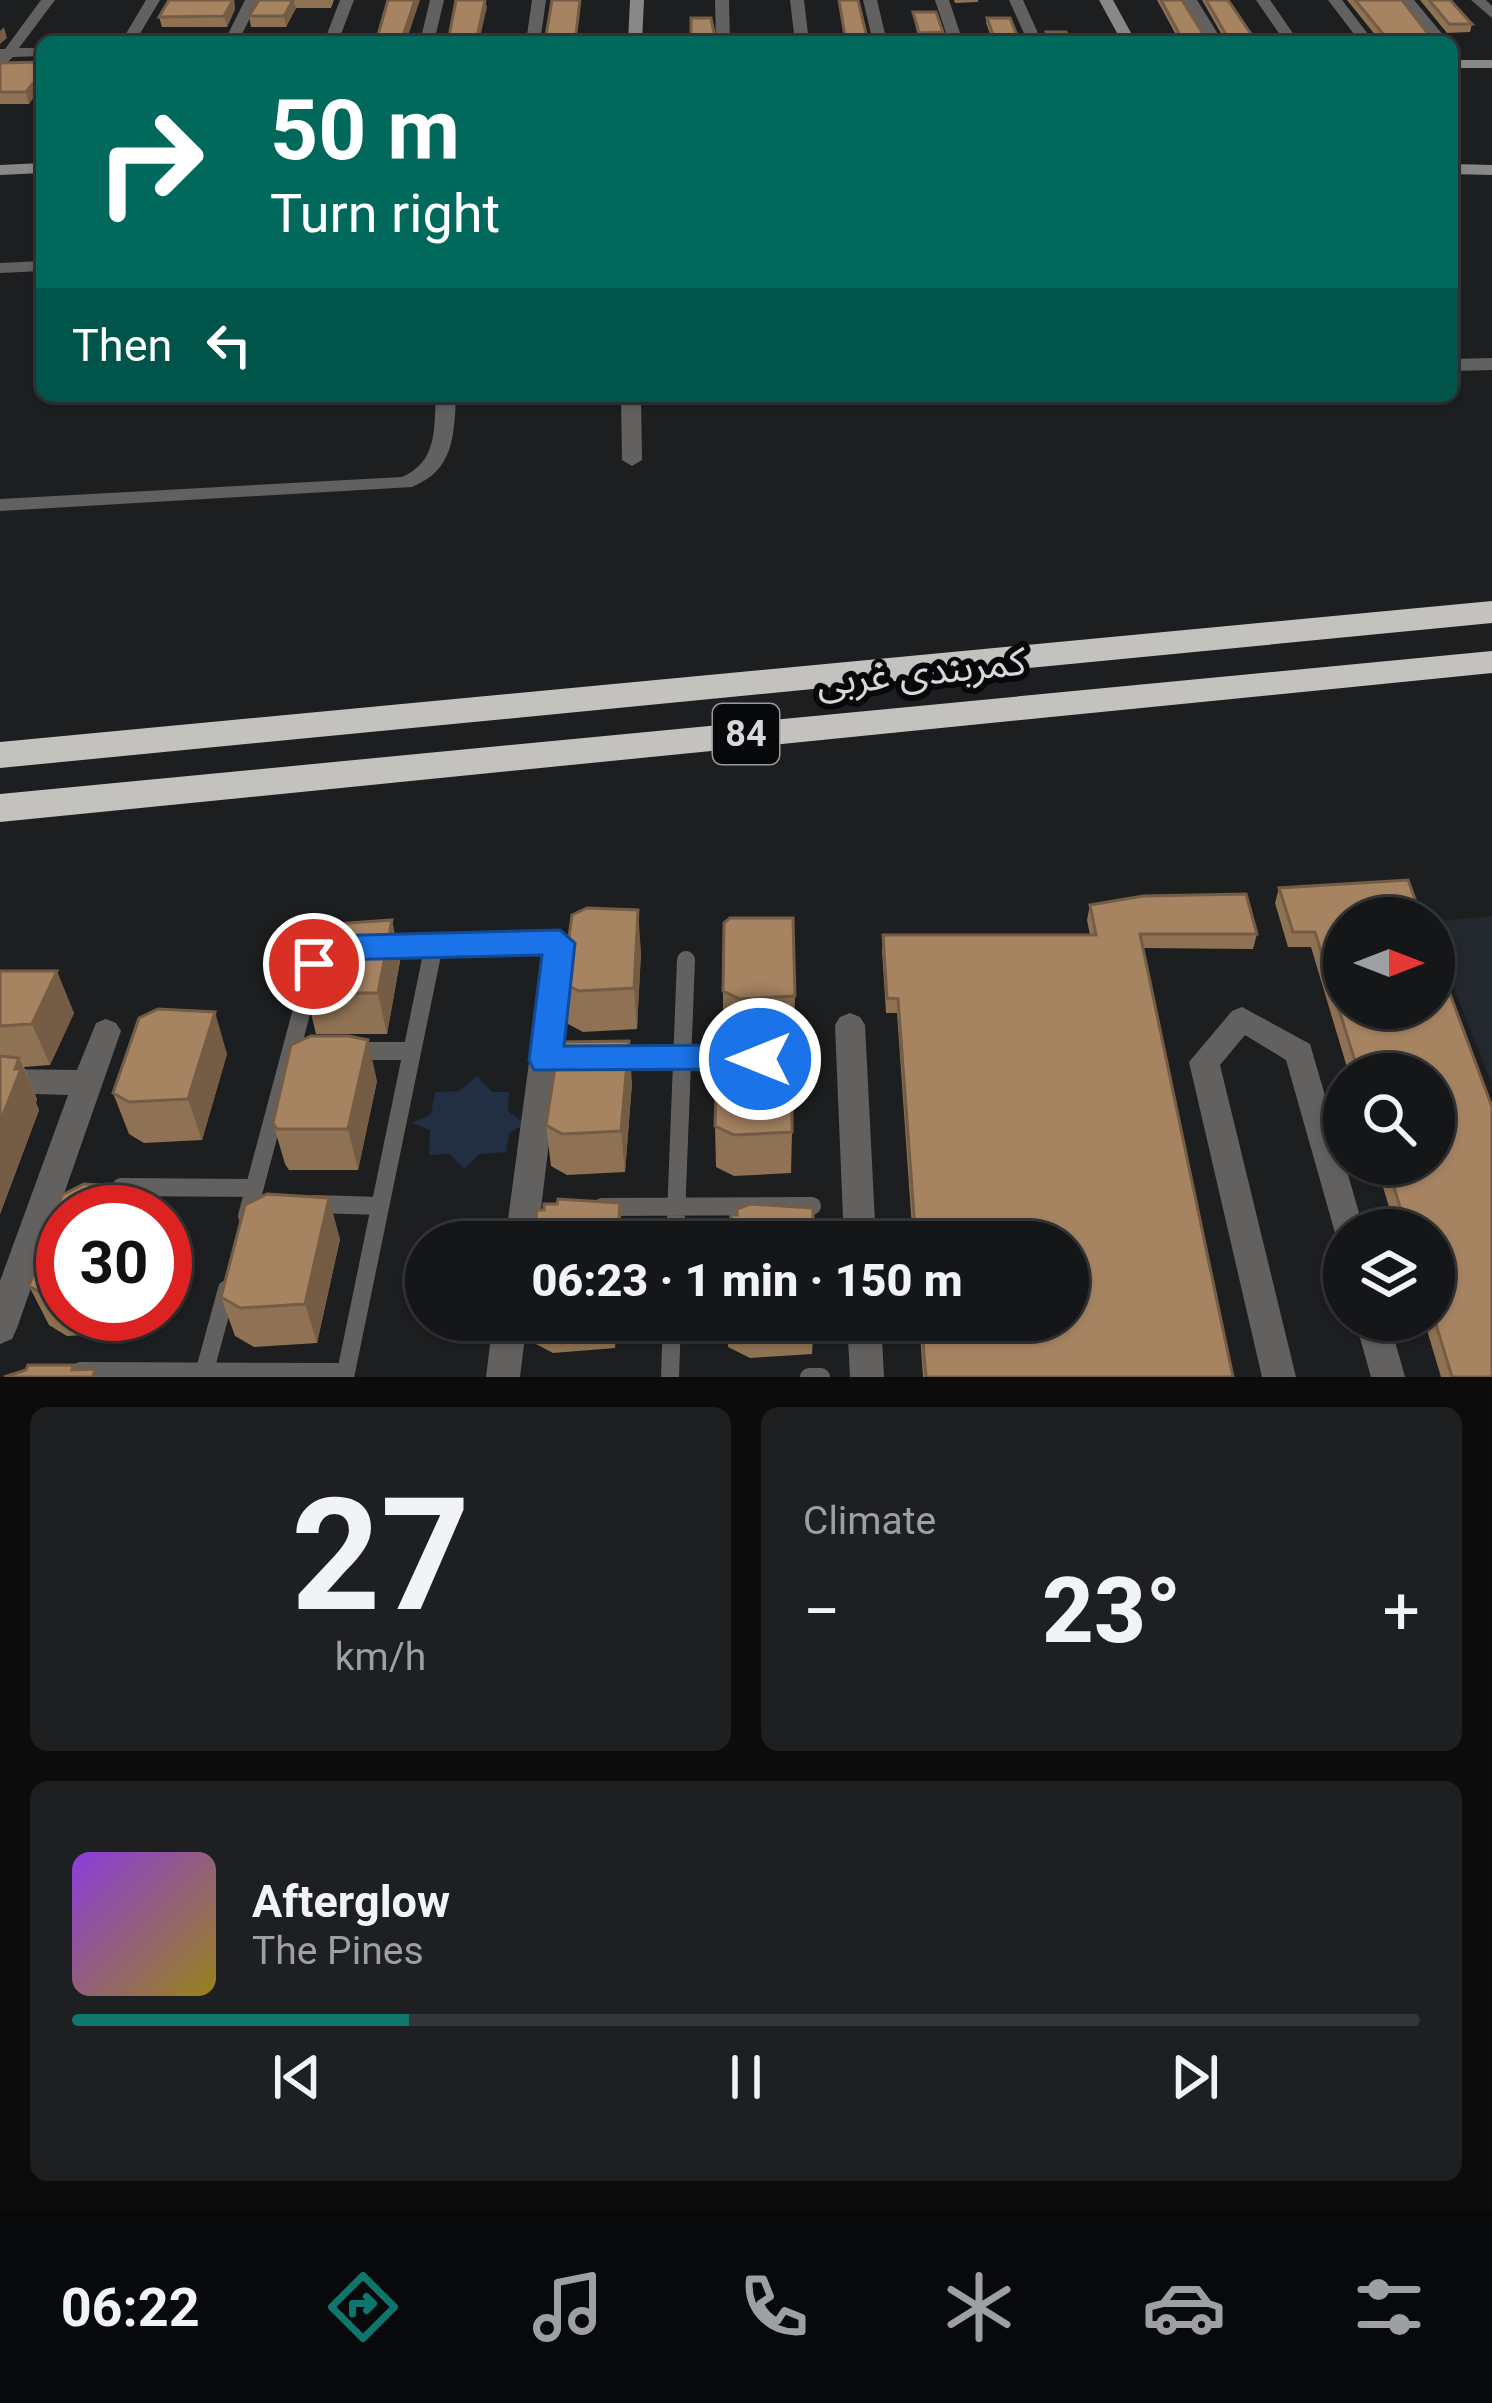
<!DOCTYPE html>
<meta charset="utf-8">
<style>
body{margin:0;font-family:Roboto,"Noto Sans Arabic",sans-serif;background:#1e1f21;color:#f1f3f6;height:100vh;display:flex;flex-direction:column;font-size:45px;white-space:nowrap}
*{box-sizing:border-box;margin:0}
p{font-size:39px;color:#9d9fa2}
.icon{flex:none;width:66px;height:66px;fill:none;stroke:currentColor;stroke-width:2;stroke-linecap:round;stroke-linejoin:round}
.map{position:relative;height:1377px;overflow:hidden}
.details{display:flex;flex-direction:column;gap:30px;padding:30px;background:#0c0c0d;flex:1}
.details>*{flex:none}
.guide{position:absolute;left:36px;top:36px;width:1422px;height:366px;border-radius:18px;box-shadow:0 3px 9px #0004,0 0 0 3px #343537;background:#00695c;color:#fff;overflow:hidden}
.needle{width:78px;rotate:90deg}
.controls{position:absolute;left:1323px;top:897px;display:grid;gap:24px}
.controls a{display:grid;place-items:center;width:132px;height:132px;border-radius:50%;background:#151618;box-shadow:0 3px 9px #0004,0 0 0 3px #343537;font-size:60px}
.speed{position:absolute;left:36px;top:1185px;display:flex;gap:24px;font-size:60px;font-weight:700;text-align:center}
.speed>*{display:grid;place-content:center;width:156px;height:156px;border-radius:50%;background:#151618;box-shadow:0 3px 9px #0004,0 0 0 3px #343537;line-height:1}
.speed .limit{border:18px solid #d22;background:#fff;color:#111}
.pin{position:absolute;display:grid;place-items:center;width:102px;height:102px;color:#fff;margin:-51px;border:6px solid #fff;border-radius:50%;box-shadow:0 3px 12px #0007}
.me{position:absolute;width:132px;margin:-66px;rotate:270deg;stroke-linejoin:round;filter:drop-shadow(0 0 9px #0008)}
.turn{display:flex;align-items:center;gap:42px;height:252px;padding:0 36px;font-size:54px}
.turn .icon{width:156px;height:156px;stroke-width:2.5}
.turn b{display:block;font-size:84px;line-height:102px}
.then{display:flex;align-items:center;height:114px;padding:0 36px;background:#0003;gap:24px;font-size:45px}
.big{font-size:90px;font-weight:800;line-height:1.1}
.details .tile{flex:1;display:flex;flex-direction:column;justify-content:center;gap:18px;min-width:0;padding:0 42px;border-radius:18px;background:#1e1f21}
.details .dial{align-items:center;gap:0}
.dial b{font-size:156px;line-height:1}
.song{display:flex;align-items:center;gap:36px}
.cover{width:144px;height:144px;border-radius:18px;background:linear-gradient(135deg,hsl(270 70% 55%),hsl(50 70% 35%))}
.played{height:12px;border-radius:6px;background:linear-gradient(90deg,#0f766e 25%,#343537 25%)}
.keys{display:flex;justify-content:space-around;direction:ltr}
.heat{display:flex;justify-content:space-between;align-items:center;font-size:66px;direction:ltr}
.details .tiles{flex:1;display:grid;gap:30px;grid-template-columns:1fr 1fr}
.tile:last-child{grid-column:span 2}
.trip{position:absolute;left:405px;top:1221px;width:684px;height:120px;border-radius:60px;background:#151618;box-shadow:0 3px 9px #0004,0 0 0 3px #343537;font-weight:800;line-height:120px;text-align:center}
.tabs{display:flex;height:192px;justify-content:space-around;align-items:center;background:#08090a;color:#9d9fa2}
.tabs .icon{width:84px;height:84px}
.tabs .selected{color:#0f766e}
.tabs b{font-size:54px;color:#f1f3f6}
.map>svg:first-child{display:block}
.built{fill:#23282e}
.green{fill:#222f42}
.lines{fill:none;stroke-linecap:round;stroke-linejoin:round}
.lane{stroke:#626160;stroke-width:18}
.street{fill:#626160;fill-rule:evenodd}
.secondary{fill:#8a8886;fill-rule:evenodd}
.highway{fill:#c4c2bf;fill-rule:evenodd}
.wall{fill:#8f7254}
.shaded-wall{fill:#745c45}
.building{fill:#a68462;stroke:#745c45;stroke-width:3}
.route{fill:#1a73e8;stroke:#114b97;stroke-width:3}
.labels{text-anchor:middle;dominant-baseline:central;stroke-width:12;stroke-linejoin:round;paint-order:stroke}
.shield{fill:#070809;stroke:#999a9b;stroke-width:3}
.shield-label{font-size:36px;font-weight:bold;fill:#d7d8da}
.street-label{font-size:39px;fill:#d7d8da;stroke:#070809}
</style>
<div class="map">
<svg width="1492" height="1377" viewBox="0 0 1492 1377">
<rect width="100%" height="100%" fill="#1c1e20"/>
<path class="built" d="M 1492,916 L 1492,1084 L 1434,937 L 1434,921 Z"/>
<path class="green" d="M 477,1076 L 492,1092 L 509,1092 L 508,1111 L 525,1124 L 509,1133 L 506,1152 L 480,1154 L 464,1169 L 450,1154 L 429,1155 L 430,1130 L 412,1123 L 431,1114 L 435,1092 L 459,1091 Z"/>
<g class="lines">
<path class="lane" d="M 382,947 L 559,943
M 356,1051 L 412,1051
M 616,1059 L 683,1059
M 121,1187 L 254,1188
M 315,1204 L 380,1206
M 602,1207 L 812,1206
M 247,1216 L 311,976
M 675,1242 L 686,960
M 80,1371 L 346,1372
M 203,1377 L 227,1289
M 345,1377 L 434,945
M 670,1377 L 672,1320
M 809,1377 L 821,1377"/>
<path class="street" d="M 41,0 L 55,0 L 19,48 L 42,48 L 42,56 L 13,57 L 0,69 L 0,49 L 5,49 Z
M 146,0 L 160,0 L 135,42 L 121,42 Z
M 245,0 L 259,0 L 238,42 L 224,42 Z
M 340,0 L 354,0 L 338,42 L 324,42 Z
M 430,0 L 444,0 L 434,42 L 420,42 Z
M 532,0 L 546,0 L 540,42 L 526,42 Z
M 715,0 L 729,0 L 730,42 L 716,42 Z
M 790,0 L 804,0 L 809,42 L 795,42 Z
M 863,0 L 877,0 L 887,42 L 873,42 Z
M 935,0 L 949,0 L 963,42 L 949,42 Z
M 1009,0 L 1023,0 L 1042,42 L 1028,42 Z
M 1183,0 L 1197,0 L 1223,42 L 1209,42 Z
M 1256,0 L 1270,0 L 1299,42 L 1285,42 Z
M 1328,0 L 1342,0 L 1374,42 L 1360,42 Z
M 1400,0 L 1414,0 L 1449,42 L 1435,42 Z
M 1471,0 L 1486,0 L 1492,6 L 1492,18 Z
M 42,261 L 42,271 L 0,273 L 0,263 Z
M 1492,358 L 1492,370 L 1452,371 L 1452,359 Z
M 436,396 L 456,396 C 454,436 454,470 412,487 L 0,511 L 0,499 L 402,477 C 437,462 434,430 436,396 Z
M 621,396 L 641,396 L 642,460 L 632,466 L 622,460 Z
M 669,396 L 695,396 L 685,402 Z
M 559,932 L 569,935 L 573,943 L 537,1242 L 505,1242 L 545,943 L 549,935 Z
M 1242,1007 L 1310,1044 L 1364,1230 L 1344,1230 L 1344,1243 L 1337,1240 L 1286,1060 L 1245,1035 L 1220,1065 L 1296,1377 L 1262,1377 L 1189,1062 L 1232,1011 Z
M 850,1013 L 860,1017 L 865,1025 L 876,1242 L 844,1242 L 835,1025 L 840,1017 Z
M 106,1019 L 116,1023 L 121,1031 L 17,1328 L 12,1339 L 0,1344 L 0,1281 L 68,1095 L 0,1093 L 0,1069 L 77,1070 L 96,1023 Z
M 683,1047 L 799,1048 L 810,1051 L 814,1060 L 810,1069 L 799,1072 L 683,1071 L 672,1068 L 668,1059 L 672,1050 Z
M 493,1320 L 527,1320 L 520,1377 L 486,1377 Z
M 847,1320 L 881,1320 L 884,1377 L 850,1377 Z
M 1355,1320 L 1389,1320 L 1405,1377 L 1371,1377 Z"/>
<path class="secondary" d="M 630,0 L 644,0 L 642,42 L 628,42 Z
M 1099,0 L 1113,0 L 1136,42 L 1122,42 Z
M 1452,60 L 1492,60 L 1492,68 L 1452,68 Z
M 42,163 L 42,173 L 0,175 L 0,165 Z
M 1452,164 L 1492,165 L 1492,175 L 1452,174 Z"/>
<path class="highway" d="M 1492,601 L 1492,623 L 0,768 L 0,742 Z
M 1492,651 L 1492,673 L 0,822 L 0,794 Z"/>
</g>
<path class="wall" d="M 234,0 L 235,9 L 227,27 L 162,27 L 159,17 Z
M 259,0 L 334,0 L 331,8 L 296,8 L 286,27 L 251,27 L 249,16 Z
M 954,0 L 978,0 L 978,2 L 955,3 Z
M 1157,0 L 1182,0 L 1205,37 L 1204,42 L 1180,42 Z
M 1202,0 L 1228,0 L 1253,37 L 1252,42 L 1226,42 Z
M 1347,0 L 1402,0 L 1432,42 L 1381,42 Z
M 1420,0 L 1450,0 L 1472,24 L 1470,32 L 1447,33 Z
M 913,12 L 943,32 L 942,38 L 918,38 Z
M 987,18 L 1019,40 L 1019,42 L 993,42 L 986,23 Z
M 42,62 L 29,104 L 0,104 L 0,63 Z
M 1279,888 L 1492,1107 L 1492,1377 L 1441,1377 L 1424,1320 L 1434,1320 L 1434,1230 L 1396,1230 L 1376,1164 L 1434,1164 L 1434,1074 L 1349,1074 L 1311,947 L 1288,947 L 1275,903 Z
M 1090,905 L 1257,934 L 1253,949 L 1143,948 L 1233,1377 L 923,1377 L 919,1320 L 1068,1320 L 1068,1242 L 913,1242 L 897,1013 L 886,1013 L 882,950 L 883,935 L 1090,935 L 1087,920 Z
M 392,920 L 400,961 L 387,1034 L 316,1034 L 306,993 Z
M 641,952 L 637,1029 L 583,1032 L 568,1024 L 563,983 Z
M 0,971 L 74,1013 L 50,1065 L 24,1067 L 37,1099 L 36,1103 L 39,1110 L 0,1214 Z
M 723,991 L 795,996 L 794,1037 L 747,1039 L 792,1132 L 791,1173 L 734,1176 L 716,1167 L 715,1126 L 738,1039 L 723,1032 Z
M 227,1054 L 202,1140 L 144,1143 L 129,1134 L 113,1093 Z
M 377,1081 L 358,1170 L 289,1170 L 285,1164 L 273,1123 Z
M 632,1083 L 625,1172 L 567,1175 L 551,1166 L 546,1125 Z
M 84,1184 L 146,1188 L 155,1212 L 63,1212 L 63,1314 L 136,1314 L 130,1332 L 67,1336 L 49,1325 L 29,1286 L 62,1195 Z
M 340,1239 L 317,1343 L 254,1347 L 235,1336 L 221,1297 Z
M 529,1320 L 617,1320 L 615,1348 L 553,1353 L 532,1342 Z
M 728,1320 L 814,1320 L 812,1354 L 750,1358 L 728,1347 Z"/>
<path class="shaded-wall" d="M 234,0 L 235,9 L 227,27 L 224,16 Z
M 293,0 L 296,8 L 286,27 L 284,16 Z
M 415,0 L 420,0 L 406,42 L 401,42 Z
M 485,0 L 487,7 L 479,42 L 476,42 Z
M 4,27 L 7,38 L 0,44 L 0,31 Z
M 42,72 L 42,87 L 29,104 L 26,92 Z
M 638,910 L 641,952 L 637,1029 L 634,988 Z
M 392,920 L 400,961 L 387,1034 L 378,993 Z
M 57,971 L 74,1013 L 50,1065 L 32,1024 Z
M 215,1012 L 227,1054 L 202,1140 L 188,1099 Z
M 368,1040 L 377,1081 L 358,1170 L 348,1129 Z
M 629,1041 L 632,1083 L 625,1172 L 621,1131 Z
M 19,1058 L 37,1099 L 36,1103 L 39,1110 L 0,1214 L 0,1122 Z
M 146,1188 L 155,1212 L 138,1212 Z
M 329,1198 L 340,1239 L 317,1343 L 305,1304 Z
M 620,1203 L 623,1242 L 617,1242 Z
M 122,1314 L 136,1314 L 130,1332 Z
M 612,1320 L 617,1320 L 615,1348 Z"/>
<path class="building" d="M 169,0 L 233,0 L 224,16 L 159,17 Z
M 259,0 L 293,0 L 284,16 L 249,16 Z
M 388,0 L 415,0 L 401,42 L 354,42 L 356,35 L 378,35 Z
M 456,0 L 485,0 L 476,42 L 448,42 Z
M 552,0 L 580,0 L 575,42 L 545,42 Z
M 839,0 L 858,0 L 868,42 L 846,42 Z
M 1161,0 L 1182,0 L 1205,37 L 1181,37 Z
M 1206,0 L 1228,0 L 1253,37 L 1228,38 Z
M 1355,0 L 1402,0 L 1433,40 L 1388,40 Z
M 1429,0 L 1450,0 L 1472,24 L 1449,24 Z
M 913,12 L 936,12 L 943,32 L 919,33 Z
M 691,18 L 711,18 L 716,42 L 691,42 Z
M 987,18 L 1010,18 L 1019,40 L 995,40 Z
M 1046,32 L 1066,32 L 1070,42 L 1048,42 Z
M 42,62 L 42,72 L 26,92 L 0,92 L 0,63 Z
M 1408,880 L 1422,918 L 1344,918 L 1344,1008 L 1434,1008 L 1434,951 L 1492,1107 L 1492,1377 L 1452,1377 L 1434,1318 L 1434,1230 L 1407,1230 L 1387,1164 L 1434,1164 L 1434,1074 L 1359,1074 L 1315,932 L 1293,932 L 1279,888 Z
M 1246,894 L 1257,934 L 1140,934 L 1233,1377 L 926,1377 L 921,1320 L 1068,1320 L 1068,1242 L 916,1242 L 898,999 L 887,998 L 883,935 L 1096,935 L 1090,905 L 1143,896 Z
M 587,908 L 638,910 L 634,988 L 579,991 L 563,983 L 572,915 Z
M 730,918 L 793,918 L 795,996 L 740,999 L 723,991 L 724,923 Z
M 392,920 L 378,993 L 306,993 L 322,925 Z
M 0,971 L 57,971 L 32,1024 L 0,1026 Z
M 158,1009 L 215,1012 L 188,1099 L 129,1102 L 113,1093 L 139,1018 Z
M 311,1036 L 349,1036 L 368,1040 L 348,1129 L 277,1129 L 273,1123 L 291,1045 Z
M 734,1039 L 792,1042 L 792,1132 L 734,1135 L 715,1126 L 717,1048 Z
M 629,1041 L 621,1131 L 562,1134 L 546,1125 L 559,1042 Z
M 0,1056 L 19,1058 L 15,1069 L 21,1069 L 0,1122 Z
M 84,1184 L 146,1188 L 138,1212 L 63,1212 L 63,1296 L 48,1297 L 29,1286 L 62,1195 Z
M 267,1194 L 329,1198 L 305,1304 L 240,1308 L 221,1297 L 245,1205 Z
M 558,1199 L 620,1203 L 617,1242 L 533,1242 L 537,1210 L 544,1210 L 544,1204 L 557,1204 Z
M 750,1204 L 813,1208 L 813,1242 L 730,1242 L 731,1215 L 737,1215 L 737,1209 Z
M 28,1365 L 73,1365 L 72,1370 L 95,1369 L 93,1377 L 4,1377 L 26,1370 Z"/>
<path class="route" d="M 560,930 L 575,943 L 564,1046 L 760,1045 L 772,1050 L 777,1059 L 772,1069 L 534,1070 L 529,1060 L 542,955 L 335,960 L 325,973 L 314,977 L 298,964 L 315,939 L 326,936 Z"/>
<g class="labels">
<rect class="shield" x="713" y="704" width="66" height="60" rx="9"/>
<g class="shield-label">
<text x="746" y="734">84</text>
</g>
<g class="street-label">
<text transform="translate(921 672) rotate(-6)">کمربندی غربی</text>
</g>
</g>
</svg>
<div class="controls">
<a><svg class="needle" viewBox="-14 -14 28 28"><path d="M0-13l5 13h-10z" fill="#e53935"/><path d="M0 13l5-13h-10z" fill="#9d9fa2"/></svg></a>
<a><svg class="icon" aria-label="search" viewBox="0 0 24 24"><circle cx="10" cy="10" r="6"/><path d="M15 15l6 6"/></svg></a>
<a><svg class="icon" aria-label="layers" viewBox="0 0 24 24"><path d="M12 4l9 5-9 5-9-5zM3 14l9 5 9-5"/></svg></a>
</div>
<div class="speed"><div class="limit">30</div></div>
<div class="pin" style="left:314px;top:964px;background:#d93025"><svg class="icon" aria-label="arrive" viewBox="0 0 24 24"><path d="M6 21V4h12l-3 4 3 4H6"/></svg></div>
<svg class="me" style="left:760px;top:1059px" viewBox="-20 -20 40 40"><circle r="17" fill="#1a73e8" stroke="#fff" stroke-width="3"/><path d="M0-11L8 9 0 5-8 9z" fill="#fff"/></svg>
<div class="trip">06:23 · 1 min · 150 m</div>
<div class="guide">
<div class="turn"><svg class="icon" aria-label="right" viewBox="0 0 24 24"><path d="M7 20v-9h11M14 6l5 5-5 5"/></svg><div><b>50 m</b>Turn right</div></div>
<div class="then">Then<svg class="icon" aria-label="left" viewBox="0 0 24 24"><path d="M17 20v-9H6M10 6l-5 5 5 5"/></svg></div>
</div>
</div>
<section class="details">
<div class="tiles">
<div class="tile dial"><b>27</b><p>km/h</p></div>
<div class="tile"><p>Climate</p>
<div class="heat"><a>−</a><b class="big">23°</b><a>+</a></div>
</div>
<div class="tile">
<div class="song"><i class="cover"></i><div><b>Afterglow</b><p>The Pines</p></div></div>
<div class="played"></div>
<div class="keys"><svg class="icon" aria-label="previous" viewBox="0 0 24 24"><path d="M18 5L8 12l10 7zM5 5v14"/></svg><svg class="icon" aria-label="pause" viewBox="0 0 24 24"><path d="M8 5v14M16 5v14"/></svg><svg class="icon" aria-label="next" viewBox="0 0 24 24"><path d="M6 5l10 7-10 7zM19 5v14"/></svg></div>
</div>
</div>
</section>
<nav class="tabs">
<b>06:22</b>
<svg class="icon selected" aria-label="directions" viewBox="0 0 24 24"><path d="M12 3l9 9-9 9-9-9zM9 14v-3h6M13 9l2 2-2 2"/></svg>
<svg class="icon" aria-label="music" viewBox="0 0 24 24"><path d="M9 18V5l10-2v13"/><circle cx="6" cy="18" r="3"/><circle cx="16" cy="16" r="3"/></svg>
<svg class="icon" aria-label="phone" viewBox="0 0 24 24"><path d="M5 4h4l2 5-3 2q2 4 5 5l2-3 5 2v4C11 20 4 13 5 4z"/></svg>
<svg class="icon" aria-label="climate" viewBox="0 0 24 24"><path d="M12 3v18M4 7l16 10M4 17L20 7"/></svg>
<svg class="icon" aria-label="car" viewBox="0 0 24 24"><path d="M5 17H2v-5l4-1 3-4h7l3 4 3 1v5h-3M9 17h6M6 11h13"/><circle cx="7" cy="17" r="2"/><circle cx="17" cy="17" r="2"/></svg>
<svg class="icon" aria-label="filters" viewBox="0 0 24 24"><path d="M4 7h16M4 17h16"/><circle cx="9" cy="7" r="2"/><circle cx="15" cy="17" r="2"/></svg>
</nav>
